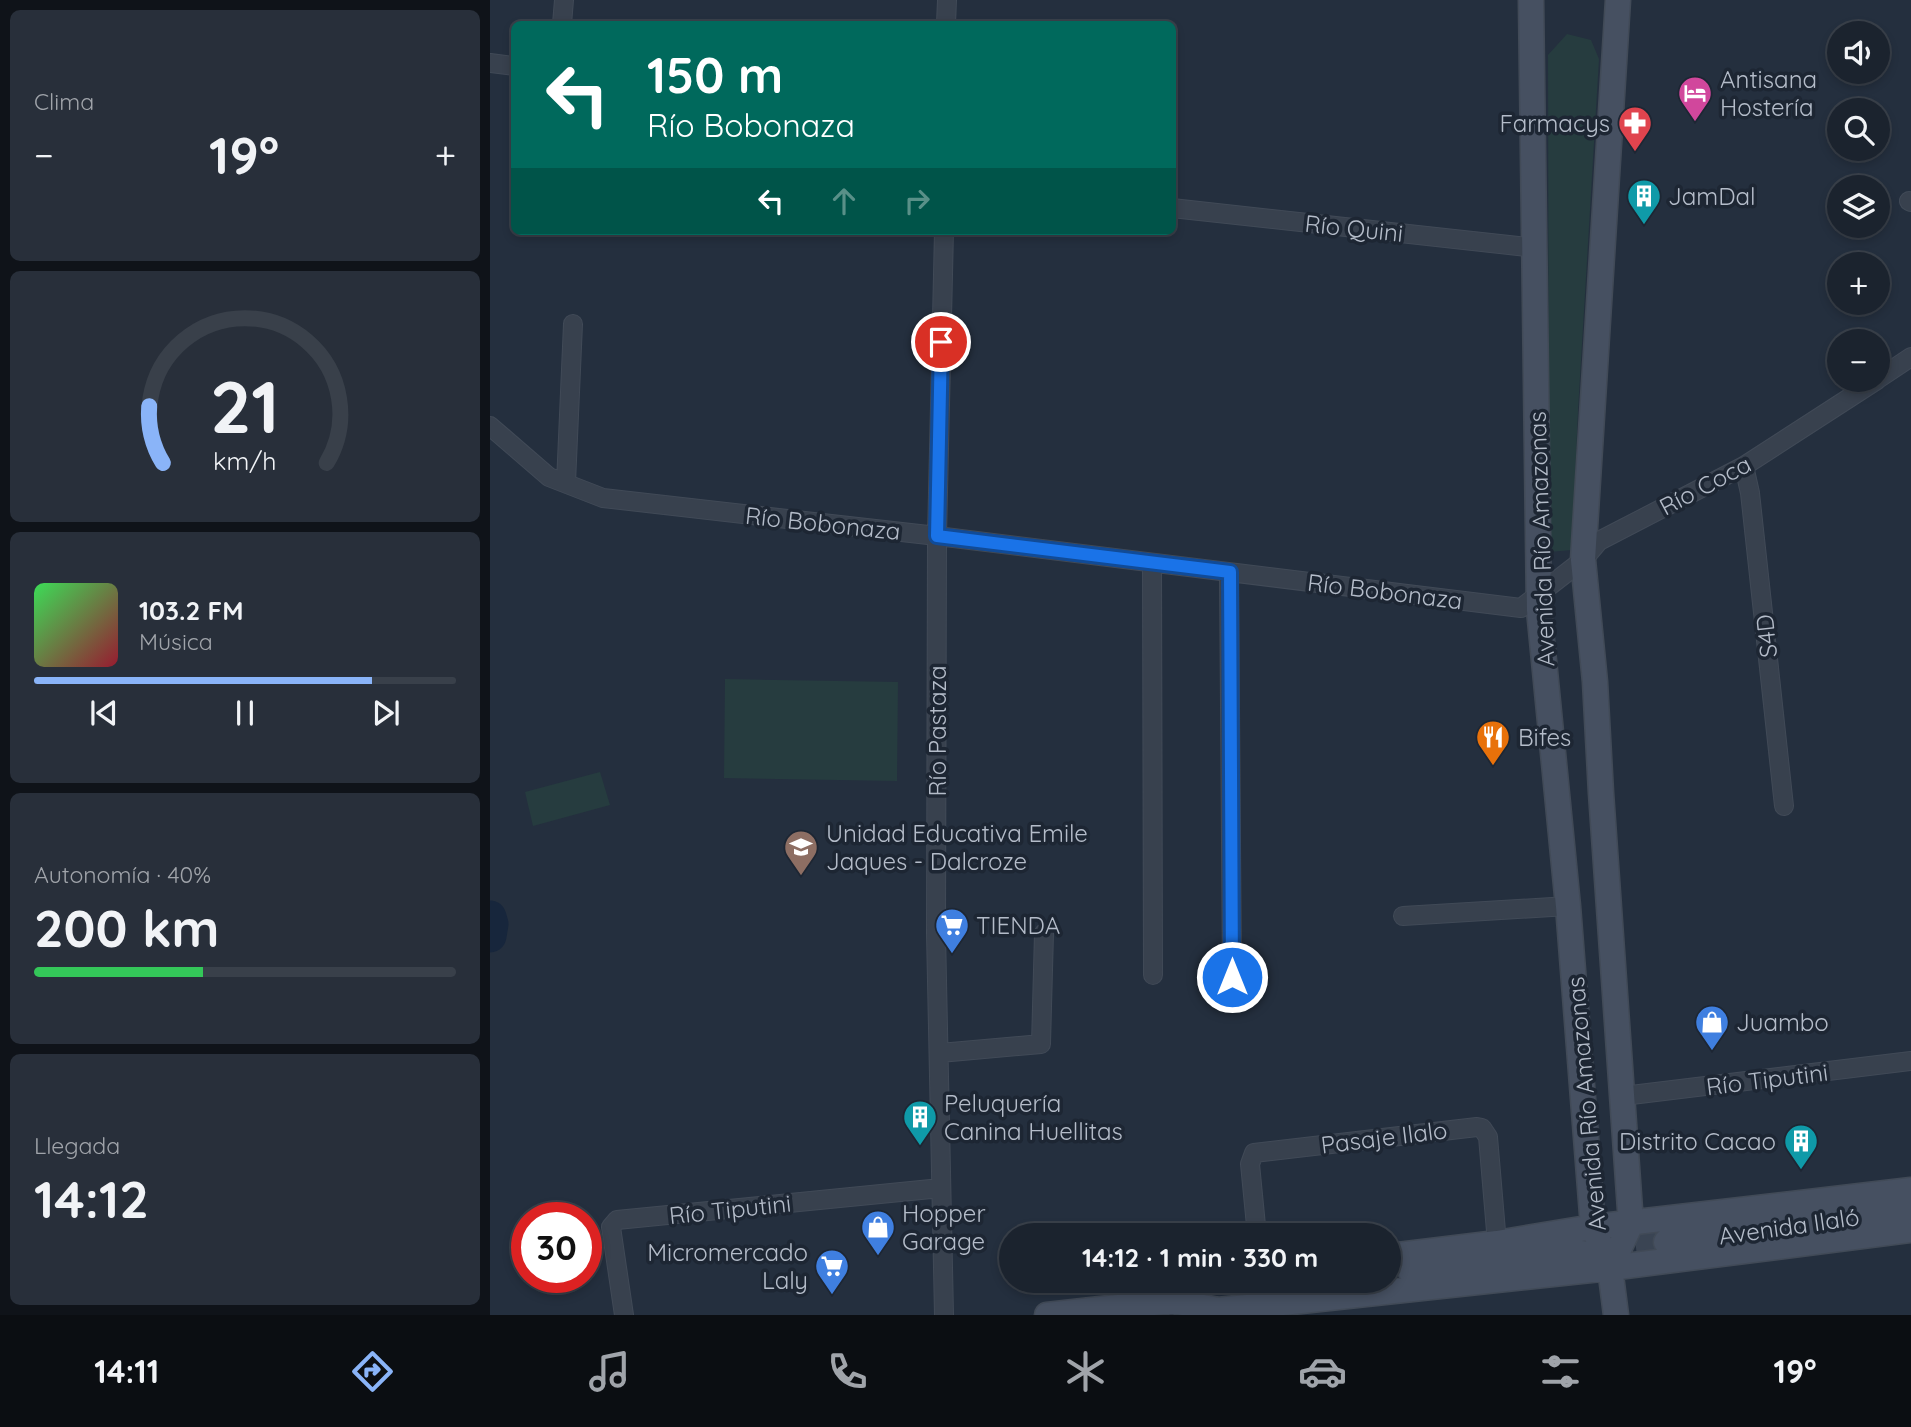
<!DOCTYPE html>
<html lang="es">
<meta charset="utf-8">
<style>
body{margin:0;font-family:Quicksand,sans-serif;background:#282f3a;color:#f1f3f6;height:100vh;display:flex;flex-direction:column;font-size:26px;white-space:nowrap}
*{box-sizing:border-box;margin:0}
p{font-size:23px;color:#a0a4aa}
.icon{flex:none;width:38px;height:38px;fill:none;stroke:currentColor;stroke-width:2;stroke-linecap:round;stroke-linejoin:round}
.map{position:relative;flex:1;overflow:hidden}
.drawer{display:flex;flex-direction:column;gap:10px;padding:10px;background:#0f1319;width:490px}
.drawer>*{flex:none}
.guide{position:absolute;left:21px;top:21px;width:665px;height:214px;border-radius:10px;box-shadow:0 4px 10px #0003,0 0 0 2px #39404a;background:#00695c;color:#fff;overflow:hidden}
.buttons{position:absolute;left:1337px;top:21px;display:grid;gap:14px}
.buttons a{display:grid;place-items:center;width:63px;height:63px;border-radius:50%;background:#1b232e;box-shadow:0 4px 10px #0003,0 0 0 2px #39404a;font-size:35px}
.speed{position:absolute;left:21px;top:1202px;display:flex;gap:14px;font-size:35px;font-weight:700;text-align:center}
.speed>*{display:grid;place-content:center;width:91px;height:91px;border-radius:50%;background:#1b232e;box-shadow:0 4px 10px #0003,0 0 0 2px #39404a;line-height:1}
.speed .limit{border:10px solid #d22;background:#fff;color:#111}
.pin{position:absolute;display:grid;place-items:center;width:60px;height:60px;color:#fff;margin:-30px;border:4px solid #fff;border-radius:50%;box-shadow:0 2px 7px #0007}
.me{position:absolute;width:77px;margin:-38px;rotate:0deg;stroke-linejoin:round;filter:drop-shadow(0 0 5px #0008)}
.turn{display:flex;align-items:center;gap:24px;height:147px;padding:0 21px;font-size:32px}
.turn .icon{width:91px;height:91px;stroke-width:2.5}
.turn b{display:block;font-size:49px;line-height:60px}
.lanes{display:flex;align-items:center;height:66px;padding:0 21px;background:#0003;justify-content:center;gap:35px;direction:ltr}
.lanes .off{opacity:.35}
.big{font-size:52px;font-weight:700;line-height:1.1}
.drawer .tile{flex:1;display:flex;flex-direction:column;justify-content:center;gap:10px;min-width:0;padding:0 24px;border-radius:10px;background:#282f3a}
.drawer .dial{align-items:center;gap:0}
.dial svg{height:182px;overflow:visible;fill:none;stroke:#39404a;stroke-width:7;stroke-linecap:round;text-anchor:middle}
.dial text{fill:#f1f3f6;stroke:none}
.song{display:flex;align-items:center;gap:21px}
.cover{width:84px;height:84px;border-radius:10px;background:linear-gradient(135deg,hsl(130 70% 55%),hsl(350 70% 35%))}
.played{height:7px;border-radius:4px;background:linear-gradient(90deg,#8ab4f8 80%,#39404a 80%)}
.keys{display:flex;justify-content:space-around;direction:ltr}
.heat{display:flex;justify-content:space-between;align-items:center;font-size:38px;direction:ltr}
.charge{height:10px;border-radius:5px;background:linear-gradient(90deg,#34c759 40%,#39404a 0)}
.trip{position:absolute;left:509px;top:1223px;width:402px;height:70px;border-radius:35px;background:#1b232e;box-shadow:0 4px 10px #0003,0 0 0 2px #39404a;font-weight:700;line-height:70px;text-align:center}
.tabs{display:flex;height:112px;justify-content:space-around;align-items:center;background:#0b0e12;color:#a0a4aa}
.tabs .icon{width:49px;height:49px}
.tabs .current{color:#8ab4f8}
.tabs b{font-size:32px;color:#f1f3f6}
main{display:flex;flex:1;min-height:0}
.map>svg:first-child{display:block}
.green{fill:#263c3f}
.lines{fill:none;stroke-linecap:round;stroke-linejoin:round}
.river{stroke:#17263c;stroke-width:33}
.secondary-tunnel{stroke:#3a4453;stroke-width:24;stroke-dasharray:24 12;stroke-linecap:butt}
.street-casing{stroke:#414a57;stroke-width:20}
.secondary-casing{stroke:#414a57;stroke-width:27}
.street{stroke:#38414e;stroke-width:18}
.secondary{stroke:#465061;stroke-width:24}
.route-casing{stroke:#114b97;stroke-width:18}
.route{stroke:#1a73e8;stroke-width:12}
.labels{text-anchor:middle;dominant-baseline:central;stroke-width:7;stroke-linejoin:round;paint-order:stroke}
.poi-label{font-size:24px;fill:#b4bcc9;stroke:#1d2633;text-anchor:start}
.street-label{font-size:24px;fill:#b4bcc9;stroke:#1d2633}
</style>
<main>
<section class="drawer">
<div class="tile"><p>Clima</p>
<div class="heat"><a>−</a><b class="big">19°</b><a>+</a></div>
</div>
<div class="tile dial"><svg viewBox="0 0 100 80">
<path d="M14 69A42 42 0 1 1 86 69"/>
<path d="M14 69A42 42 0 0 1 8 44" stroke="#8ab4f8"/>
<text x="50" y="56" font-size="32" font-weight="700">21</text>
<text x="50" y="72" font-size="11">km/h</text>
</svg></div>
<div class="tile">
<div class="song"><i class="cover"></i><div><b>103.2 FM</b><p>Música</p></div></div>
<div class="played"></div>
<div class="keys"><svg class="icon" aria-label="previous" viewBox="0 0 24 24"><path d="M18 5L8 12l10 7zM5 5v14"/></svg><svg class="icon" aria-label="pause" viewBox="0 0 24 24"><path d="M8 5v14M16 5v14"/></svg><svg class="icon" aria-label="next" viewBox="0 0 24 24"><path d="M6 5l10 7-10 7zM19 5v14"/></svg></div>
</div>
<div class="tile"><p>Autonomía · 40%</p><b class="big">200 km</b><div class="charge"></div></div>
<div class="tile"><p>Llegada</p><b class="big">14:12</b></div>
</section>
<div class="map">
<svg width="1421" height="1315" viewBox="0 0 1421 1315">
<rect width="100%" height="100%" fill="#242f3e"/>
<path class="green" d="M 1077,34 L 1101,40 L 1109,59 L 1088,411 L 1082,550 L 1059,552 L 1058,55 Z
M 235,679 L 408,682 L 407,781 L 234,778 Z
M 110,772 L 120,805 L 43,826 L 35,792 Z"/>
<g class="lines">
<path class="river" d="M 0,917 L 2,924 L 0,936"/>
<path class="secondary-tunnel" d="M 1110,1250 L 1176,1242"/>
<g class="street-casing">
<path id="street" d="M 72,24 L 74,0
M 456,24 L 457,0
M 0,63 L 24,66
M 1419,201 L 1421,202
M 682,208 L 1046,248
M 454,231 L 447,536 L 446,933 L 454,1315
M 1388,379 L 1421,357
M 0,426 L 59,477 L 113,498 L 447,536 L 1031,608 L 1093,560 L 1109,541 L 1254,466 L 1387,380
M 1254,466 L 1260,493 L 1294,806
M 76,483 L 83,324
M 662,563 L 663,975
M 739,572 L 742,977
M 913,916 L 1078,906
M 450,1053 L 551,1044 L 554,933
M 1133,1096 L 1421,1061
M 767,1236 L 760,1164 L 764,1153 L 987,1127 L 992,1128 L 998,1137 L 1007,1243
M 134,1315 L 121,1227 L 127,1220 L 451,1188"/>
</g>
<g class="secondary-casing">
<path id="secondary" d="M 1041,0 L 1049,610 L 1078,906 L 1103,1227 L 1120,1268 L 1126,1315
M 1176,1242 L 1421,1208
M 900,1256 L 1007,1243 L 1103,1227 L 1421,1190
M 1120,1268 L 1141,1224 L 1111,793 L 1105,682 L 1093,560 L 1128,0
M 921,1272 L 1092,1253
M 683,1301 L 728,1310 L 1120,1268 L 1421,1230
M 683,1301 L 713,1281
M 557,1315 L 700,1299"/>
</g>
<use href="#street" class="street"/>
<use href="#secondary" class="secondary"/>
</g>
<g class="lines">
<g class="route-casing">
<path id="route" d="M 451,342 L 447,536 L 740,572 L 742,977"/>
</g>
<use href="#route" class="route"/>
</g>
<defs>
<g id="hotel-pin" transform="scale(1.75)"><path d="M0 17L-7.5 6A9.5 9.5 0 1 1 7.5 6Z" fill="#d1479c" stroke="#1d2633"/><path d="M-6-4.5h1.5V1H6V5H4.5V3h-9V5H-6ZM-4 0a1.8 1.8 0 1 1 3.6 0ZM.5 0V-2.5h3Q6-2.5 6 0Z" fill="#fff"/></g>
<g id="pharmacy-pin" transform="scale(1.75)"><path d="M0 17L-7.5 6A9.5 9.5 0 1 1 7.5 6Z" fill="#e0444e" stroke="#1d2633"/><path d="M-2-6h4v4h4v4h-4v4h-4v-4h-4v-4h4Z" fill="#fff"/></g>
<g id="building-pin" transform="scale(1.75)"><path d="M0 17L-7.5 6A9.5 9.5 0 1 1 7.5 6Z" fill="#0f9aa8" stroke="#1d2633"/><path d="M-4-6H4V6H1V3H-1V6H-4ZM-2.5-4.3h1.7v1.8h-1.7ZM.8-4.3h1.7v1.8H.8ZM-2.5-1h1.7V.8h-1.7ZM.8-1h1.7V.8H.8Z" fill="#fff"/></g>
<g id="restaurant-pin" transform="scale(1.75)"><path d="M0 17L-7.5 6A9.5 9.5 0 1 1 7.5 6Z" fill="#e8710a" stroke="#1d2633"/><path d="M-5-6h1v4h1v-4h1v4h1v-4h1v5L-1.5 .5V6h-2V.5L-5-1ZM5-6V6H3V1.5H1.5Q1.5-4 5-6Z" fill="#fff"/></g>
<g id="school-pin" transform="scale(1.75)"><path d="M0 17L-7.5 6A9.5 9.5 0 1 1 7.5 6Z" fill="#8d6e63" stroke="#1d2633"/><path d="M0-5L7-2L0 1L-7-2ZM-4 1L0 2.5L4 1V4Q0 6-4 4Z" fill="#fff"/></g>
<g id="supermarket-pin" transform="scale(1.75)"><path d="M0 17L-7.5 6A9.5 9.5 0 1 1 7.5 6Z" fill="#3f7fe0" stroke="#1d2633"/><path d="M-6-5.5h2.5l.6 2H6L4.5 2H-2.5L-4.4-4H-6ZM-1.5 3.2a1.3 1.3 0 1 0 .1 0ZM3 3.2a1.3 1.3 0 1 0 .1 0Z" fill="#fff"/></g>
<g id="shop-pin" transform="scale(1.75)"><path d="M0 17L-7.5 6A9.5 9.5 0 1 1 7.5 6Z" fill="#3f7fe0" stroke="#1d2633"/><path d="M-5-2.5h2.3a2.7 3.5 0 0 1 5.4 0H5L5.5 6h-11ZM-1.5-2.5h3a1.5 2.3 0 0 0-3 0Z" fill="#fff"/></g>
</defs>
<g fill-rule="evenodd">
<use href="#hotel-pin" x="1205" y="93"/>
<use href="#pharmacy-pin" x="1145" y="123"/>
<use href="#building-pin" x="1154" y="196"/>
<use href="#restaurant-pin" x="1003" y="737"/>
<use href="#school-pin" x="311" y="847"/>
<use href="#supermarket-pin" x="462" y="925"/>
<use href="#shop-pin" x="1222" y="1022"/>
<use href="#building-pin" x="430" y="1117"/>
<use href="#building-pin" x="1311" y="1141"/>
<use href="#shop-pin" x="388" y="1227"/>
<use href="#supermarket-pin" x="342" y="1266"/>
</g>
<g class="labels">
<g class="poi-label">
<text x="1230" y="79">Antisana<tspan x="1230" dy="28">Hostería</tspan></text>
<text x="1120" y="123" text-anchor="end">Farmacys</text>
<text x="1178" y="196">JamDal</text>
<text x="1028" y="737">Bifes</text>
<text x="336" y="833">Unidad Educativa Emile<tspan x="336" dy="28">Jaques - Dalcroze</tspan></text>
<text x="486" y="925">TIENDA</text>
<text x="1246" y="1022">Juambo</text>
<text x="454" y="1103">Peluquería<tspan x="454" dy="28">Canina Huellitas</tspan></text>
<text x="1286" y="1141" text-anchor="end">Distrito Cacao</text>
<text x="412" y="1213">Hopper<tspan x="412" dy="28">Garage</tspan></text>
<text x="318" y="1252" text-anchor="end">Micromercado<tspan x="318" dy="28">Laly</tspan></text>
</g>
<g class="street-label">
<text transform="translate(864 228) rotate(6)">Río Quini</text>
<text transform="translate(1215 485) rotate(-28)">Río Coca</text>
<text transform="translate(333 523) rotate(6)">Río Bobonaza</text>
<text transform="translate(1051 539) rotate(-92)">Avenida Río Amazonas</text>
<text transform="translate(895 591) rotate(7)">Río Bobonaza</text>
<text transform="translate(1276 636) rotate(-96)">S4D</text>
<text transform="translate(447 731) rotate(-90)">Río Pastaza</text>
<text transform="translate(1277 1079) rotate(-7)">Río Tiputini</text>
<text transform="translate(1096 1104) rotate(-95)">Avenida Río Amazonas</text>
<text transform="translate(894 1137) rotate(-7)">Pasaje Ilalo</text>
<text transform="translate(240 1209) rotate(-6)">Río Tiputini</text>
<text transform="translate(1299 1226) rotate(-8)">Avenida Ilaló</text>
</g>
</g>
</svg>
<div class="buttons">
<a><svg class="icon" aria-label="sound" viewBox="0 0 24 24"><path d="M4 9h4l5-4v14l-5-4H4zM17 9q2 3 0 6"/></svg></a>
<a><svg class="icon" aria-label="search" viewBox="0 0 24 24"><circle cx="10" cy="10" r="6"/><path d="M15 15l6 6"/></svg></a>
<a><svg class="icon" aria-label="layers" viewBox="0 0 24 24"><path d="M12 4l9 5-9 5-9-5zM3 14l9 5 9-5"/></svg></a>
<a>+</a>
<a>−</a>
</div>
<div class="speed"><div class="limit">30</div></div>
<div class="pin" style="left:451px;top:342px;background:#d93025"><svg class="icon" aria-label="arrive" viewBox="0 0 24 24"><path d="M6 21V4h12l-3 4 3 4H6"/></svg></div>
<svg class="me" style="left:742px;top:977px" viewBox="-20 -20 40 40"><circle r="17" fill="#1a73e8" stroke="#fff" stroke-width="3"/><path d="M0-11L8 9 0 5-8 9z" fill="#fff"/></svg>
<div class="trip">14:12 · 1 min · 330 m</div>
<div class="guide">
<div class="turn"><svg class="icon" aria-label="left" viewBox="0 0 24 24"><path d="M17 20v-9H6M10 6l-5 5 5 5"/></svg><div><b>150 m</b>Río Bobonaza</div></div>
<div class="lanes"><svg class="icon" aria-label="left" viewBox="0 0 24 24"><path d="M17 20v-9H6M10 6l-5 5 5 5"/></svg><svg class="icon off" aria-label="ahead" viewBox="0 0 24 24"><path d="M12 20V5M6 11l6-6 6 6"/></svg><svg class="icon off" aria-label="right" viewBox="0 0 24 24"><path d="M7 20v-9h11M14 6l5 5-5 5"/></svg></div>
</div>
</div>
</main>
<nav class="tabs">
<b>14:11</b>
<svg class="icon current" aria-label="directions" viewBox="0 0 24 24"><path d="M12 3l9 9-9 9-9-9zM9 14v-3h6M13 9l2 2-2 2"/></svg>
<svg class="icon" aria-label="music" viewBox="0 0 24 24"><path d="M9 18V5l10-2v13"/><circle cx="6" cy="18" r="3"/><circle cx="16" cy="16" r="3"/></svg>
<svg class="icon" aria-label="phone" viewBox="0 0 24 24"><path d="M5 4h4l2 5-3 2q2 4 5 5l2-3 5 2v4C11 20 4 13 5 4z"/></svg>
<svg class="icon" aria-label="climate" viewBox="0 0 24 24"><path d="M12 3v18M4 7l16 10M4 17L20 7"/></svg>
<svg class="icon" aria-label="car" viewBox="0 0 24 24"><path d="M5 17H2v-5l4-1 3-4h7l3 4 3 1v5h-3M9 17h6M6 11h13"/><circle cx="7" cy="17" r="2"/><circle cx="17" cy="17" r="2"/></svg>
<svg class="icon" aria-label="filters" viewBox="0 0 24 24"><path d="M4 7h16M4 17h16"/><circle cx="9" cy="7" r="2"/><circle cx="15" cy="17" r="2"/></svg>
<b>19°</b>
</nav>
